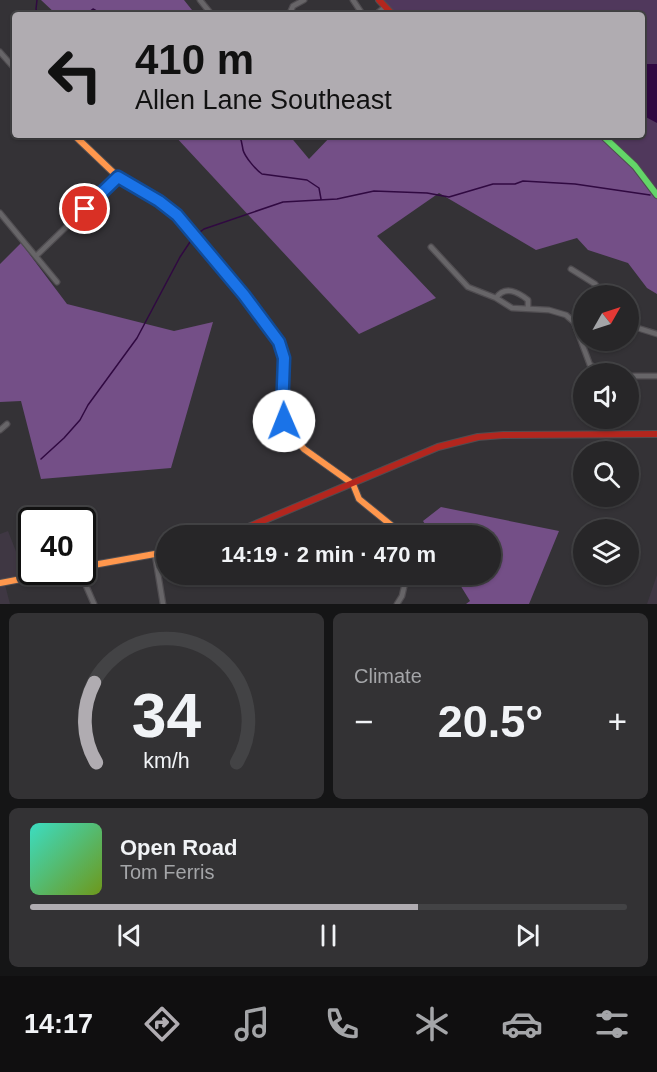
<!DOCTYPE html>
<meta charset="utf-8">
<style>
body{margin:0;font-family:Arial,sans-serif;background:#333234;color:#f1f3f6;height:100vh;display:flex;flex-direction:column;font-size:22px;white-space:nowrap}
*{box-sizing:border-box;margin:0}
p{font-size:20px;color:#a4a5a8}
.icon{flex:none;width:33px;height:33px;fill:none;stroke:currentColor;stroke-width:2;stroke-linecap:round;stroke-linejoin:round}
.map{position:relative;height:604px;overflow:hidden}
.drawer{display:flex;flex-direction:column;gap:9px;padding:9px;background:#151516;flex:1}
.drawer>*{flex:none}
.top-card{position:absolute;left:12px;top:12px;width:633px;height:126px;border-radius:6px;box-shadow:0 2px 4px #0004,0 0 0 2px #434345;background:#b0acb1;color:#111;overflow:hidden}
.needle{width:39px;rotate:51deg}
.controls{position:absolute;left:573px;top:285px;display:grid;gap:12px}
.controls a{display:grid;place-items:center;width:66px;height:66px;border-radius:50%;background:#272628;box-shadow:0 2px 4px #0004,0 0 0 2px #434345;font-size:30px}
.speed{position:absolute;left:18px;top:507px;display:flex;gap:12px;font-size:30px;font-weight:700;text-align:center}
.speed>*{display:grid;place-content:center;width:78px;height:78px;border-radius:50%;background:#272628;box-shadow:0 2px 4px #0004,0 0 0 2px #434345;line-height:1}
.speed .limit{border:3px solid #111;border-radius:9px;background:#fff;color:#111}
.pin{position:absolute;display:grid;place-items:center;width:51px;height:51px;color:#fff;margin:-26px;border:3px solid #fff;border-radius:50%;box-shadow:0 2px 6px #0007}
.me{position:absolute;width:66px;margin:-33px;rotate:359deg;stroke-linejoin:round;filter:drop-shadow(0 0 4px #0008)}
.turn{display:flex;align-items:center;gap:21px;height:126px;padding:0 24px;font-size:27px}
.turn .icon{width:78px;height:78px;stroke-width:2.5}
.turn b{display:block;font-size:42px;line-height:51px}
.big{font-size:45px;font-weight:700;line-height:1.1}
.drawer .card{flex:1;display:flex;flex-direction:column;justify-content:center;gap:9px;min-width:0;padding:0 21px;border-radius:9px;background:#333234}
.drawer .dial{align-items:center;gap:0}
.dial svg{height:156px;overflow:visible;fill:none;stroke:#434345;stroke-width:7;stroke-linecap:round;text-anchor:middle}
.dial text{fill:#f1f3f6;stroke:none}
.song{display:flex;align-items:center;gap:18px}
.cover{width:72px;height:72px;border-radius:9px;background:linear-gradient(135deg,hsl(170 70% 55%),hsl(80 70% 35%))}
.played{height:6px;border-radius:3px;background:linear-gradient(90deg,#b0acb1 65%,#434345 65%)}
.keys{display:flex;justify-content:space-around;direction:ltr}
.heat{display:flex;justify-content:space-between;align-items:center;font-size:33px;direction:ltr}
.drawer .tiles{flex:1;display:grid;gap:9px;grid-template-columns:1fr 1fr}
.card:last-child{grid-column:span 2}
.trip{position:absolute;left:156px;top:525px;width:345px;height:60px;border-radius:30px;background:#272628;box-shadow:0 2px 4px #0004,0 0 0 2px #434345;font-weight:700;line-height:60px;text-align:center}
.tabs{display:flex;height:96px;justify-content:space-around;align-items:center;background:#100f10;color:#a4a5a8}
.tabs .icon{width:42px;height:42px}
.tabs .active{color:#b0acb1}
.tabs b{font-size:27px;color:#f1f3f6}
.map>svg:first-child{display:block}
.built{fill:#3f3743}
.green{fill:#50385c}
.forest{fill:#744f87}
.water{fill:#300941}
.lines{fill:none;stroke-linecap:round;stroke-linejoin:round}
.stream{stroke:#300941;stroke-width:1.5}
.street-casing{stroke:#504d51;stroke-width:7}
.fast-casing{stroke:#504d51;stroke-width:8}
.slow-casing{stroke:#504d51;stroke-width:8}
.jam-casing{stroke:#504d51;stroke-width:8}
.street{stroke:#676568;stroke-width:4.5}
.fast{stroke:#63d668;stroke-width:6}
.slow{stroke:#ff974d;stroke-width:6}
.jam{stroke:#b3261e;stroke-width:6}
.route-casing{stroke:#114b97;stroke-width:15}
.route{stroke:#1a73e8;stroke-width:10}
</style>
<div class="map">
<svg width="657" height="604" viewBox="0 0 657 604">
<rect width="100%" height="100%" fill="#343236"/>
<path class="built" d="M 8,531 L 26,577 L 4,581 L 10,604 L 0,604 L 0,534 Z
M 657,575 L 657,604 L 647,604 Z"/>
<path class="green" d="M 378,0 L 657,0 L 657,199 L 644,177 L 602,135 L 642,135 L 642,15 L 389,15 Z"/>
<path class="forest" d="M 41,0 L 184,0 L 196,15 L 57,15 Z
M 174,135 L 289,135 L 309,159 L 332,135 L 602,135 L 644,177 L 657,199 L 657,294 L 647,288 L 628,263 L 588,250 L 577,238 L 536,250 L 439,193 L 377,236 L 436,298 L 359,334 Z
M 21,243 L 67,304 L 174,331 L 213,322 L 171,468 L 41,479 L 21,401 L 0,402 L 0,264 Z
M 441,507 L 559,531 L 529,604 L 466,604 L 470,601 L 454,575 L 490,574 L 490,536 L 432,535 L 423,521 Z"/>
<path class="water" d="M 642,64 L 657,64 L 657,123 L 642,115 Z"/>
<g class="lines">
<path class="stream" d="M 37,0 L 36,9 L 38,15
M 58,15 L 61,13 L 68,15
M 85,15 L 93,9 L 100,13 L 100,15
M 239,135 C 242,141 242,143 243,150 C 245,157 256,170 262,174 L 307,180 L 319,188 L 321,199
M 196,235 L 204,229 L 283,202 L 337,199 L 374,191 L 427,193 L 449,197 L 493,184 L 515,184 L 523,181 L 575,184 L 650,195
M 41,459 L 64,438 L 80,420 L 88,405 L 137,338 L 180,257 L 192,239"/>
<g class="street-casing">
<path id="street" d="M 200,0 L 212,15
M 353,0 L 363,15
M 289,15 L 293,6 L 304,0
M 375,15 L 385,7
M 0,52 L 15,69
M 0,213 L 57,282
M 431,247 L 468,287 L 496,298 L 512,308 L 549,310 L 566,315 L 574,322 L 590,365 L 612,374
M 36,256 L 118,177
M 571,269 L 595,284 L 605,296
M 496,298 C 505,285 518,292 528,300 L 528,309
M 628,325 L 657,334
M 628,376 L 657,376
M 0,430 L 7,424
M 155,555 L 163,604
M 80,572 L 94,604
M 397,604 L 402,596 L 407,574"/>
</g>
<g class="fast-casing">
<path id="fast" d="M 602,135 L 635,166 L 657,195"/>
</g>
<g class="slow-casing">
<path id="slow" d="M 74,135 L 118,177 L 159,201 L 176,215 L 244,295 L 272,331 L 282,348 L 285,370 L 282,412 L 289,431 L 304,449 L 353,484 L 359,499 L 391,525 L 397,536
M 82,567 L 166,552
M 0,583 L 58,572"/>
</g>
<g class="jam-casing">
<path id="jam" d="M 379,0 L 393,15
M 227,536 L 438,447 L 478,437 L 503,435 L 657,434"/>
</g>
<use href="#street" class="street"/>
<use href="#fast" class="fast"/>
<use href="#slow" class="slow"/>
<use href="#jam" class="jam"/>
</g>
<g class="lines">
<g class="route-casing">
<path id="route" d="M 85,209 L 118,177 L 159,201 L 177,215 L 244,295 L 279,342 L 284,358 L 282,412 L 284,421"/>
</g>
<use href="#route" class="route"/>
</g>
</svg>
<div class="controls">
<a><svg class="needle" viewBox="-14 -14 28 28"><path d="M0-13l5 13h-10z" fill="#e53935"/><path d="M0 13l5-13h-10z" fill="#a4a5a8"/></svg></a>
<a><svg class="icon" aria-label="sound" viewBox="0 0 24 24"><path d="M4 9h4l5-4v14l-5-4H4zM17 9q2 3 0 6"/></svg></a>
<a><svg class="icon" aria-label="search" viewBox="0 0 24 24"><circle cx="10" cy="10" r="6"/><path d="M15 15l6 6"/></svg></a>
<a><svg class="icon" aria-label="layers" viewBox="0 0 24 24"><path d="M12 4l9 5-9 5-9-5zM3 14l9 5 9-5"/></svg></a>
</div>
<div class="speed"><div class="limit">40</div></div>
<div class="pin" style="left:85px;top:209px;background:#d93025"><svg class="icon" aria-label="arrive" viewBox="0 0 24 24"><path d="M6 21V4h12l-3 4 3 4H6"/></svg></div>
<svg class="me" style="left:284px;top:421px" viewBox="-20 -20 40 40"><circle r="19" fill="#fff"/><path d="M0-13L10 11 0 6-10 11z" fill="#1a73e8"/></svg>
<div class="trip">14:19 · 2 min · 470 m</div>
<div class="top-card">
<div class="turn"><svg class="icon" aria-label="left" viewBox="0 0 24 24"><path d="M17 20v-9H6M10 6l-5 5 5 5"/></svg><div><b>410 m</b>Allen Lane Southeast</div></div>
</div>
</div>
<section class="drawer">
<div class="tiles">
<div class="card dial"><svg viewBox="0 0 100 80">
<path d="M14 69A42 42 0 1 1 86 69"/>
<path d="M14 69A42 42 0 0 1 13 28" stroke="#b0acb1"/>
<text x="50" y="56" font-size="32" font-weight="700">34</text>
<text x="50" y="72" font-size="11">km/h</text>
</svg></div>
<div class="card"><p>Climate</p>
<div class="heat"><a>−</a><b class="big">20.5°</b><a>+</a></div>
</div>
<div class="card">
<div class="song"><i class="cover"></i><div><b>Open Road</b><p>Tom Ferris</p></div></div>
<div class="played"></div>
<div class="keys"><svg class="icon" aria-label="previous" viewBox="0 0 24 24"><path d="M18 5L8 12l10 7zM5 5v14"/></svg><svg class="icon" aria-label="pause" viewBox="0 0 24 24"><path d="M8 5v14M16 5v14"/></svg><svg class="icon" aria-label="next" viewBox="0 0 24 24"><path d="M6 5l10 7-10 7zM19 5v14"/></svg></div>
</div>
</div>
</section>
<nav class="tabs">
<b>14:17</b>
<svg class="icon active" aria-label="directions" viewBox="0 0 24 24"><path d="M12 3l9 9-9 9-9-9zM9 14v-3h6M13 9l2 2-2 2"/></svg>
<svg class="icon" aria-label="music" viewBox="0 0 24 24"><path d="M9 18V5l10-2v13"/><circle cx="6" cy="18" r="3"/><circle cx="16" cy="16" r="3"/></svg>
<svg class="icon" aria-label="phone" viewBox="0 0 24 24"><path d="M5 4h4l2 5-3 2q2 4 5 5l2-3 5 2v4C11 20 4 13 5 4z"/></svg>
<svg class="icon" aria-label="climate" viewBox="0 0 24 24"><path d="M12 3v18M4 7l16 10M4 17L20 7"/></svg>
<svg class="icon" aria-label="car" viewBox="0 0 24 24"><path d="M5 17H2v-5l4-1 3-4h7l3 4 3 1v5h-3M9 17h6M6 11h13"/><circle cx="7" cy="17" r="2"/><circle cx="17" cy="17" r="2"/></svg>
<svg class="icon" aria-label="filters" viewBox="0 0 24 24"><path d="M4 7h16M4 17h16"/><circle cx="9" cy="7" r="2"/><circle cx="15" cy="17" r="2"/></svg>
</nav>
